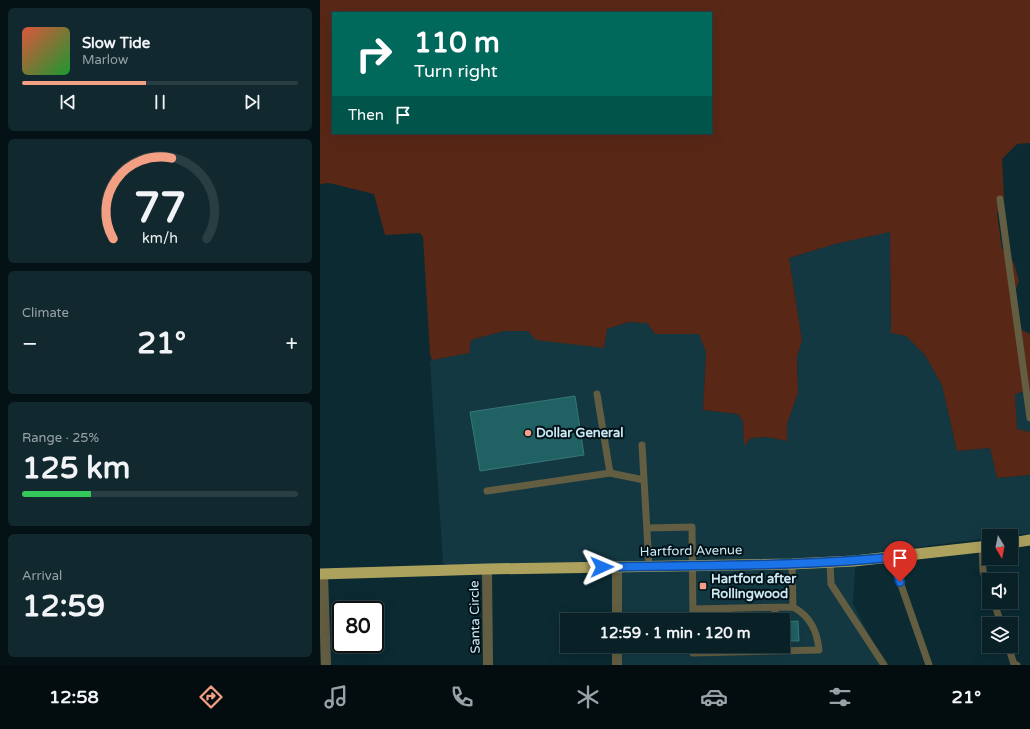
<!DOCTYPE html>
<meta charset="utf-8">
<style>
body{margin:0;font-family:"Varela Round",sans-serif;background:#11282e;color:#f1f3f6;height:100vh;display:flex;flex-direction:column;font-size:15px;white-space:nowrap}
*{box-sizing:border-box;margin:0}
p{font-size:13px;color:#98a3a7}
.icon{flex:none;width:22px;height:22px;fill:none;stroke:currentColor;stroke-width:2;stroke-linecap:round;stroke-linejoin:round}
.map{position:relative;flex:1;overflow:hidden}
.panel{display:flex;flex-direction:column;gap:8px;padding:8px;background:#041215;width:320px}
.panel>*{flex:none}
.hud{position:absolute;left:12px;top:12px;width:380px;height:122px;border-radius:0px;box-shadow:0 4px 16px #0002,0 0 0 1px #293e43;background:#00695c;color:#fff;overflow:hidden}
.needle{width:26px;rotate:170deg}
.tools{position:absolute;left:662px;top:529px;display:grid;gap:8px}
.tools a{display:grid;place-items:center;width:36px;height:36px;border-radius:0px;background:#082026;box-shadow:0 4px 16px #0002,0 0 0 1px #293e43;font-size:20px}
.speed{position:absolute;left:12px;top:601px;display:flex;gap:8px;font-size:20px;font-weight:700;text-align:center}
.speed>*{display:grid;place-content:center;width:52px;height:52px;border-radius:50%;background:#082026;box-shadow:0 4px 16px #0002,0 0 0 1px #293e43;line-height:1}
.speed .limit{border:2px solid #111;border-radius:6px;background:#fff;color:#111}
.pin{position:absolute;display:grid;place-items:center;width:34px;height:34px;color:#fff;margin:-41px -17px;border-radius:50% 50% 50% 0;rotate:-45deg;box-shadow:0 0 4px #0007}
.pin .icon{rotate:45deg}
.me{position:absolute;width:44px;margin:-22px;rotate:89deg;stroke-linejoin:round;filter:drop-shadow(0 0 3px #0008)}
.turn{display:flex;align-items:center;gap:14px;height:84px;padding:0 16px;font-size:18px}
.turn .icon{width:52px;height:52px;stroke-width:2.5}
.turn b{display:block;font-size:28px;line-height:34px}
.then{display:flex;align-items:center;height:38px;padding:0 16px;background:#0003;gap:8px;font-size:15px}
.big{font-size:30px;font-weight:700;line-height:1.1}
.panel .card{flex:1;display:flex;flex-direction:column;justify-content:center;gap:6px;min-width:0;padding:0 14px;border-radius:6px;background:#11282e}
.panel .dial{align-items:center;gap:0}
.dial svg{height:104px;overflow:visible;fill:none;stroke:#293e43;stroke-width:7;stroke-linecap:round;text-anchor:middle}
.dial text{fill:#f1f3f6;stroke:none}
.song{display:flex;align-items:center;gap:12px}
.cover{width:48px;height:48px;border-radius:6px;background:linear-gradient(135deg,hsl(10 70% 55%),hsl(130 70% 35%))}
.played{height:4px;border-radius:2px;background:linear-gradient(90deg,#f39f83 45%,#293e43 45%)}
.keys{display:flex;justify-content:space-around;direction:ltr}
.heat{display:flex;justify-content:space-between;align-items:center;font-size:22px;direction:ltr}
.charge{height:6px;border-radius:3px;background:linear-gradient(90deg,#34c759 25%,#293e43 0)}
.trip{position:absolute;left:240px;top:613px;width:230px;height:40px;border-radius:0px;background:#082026;box-shadow:0 4px 16px #0002,0 0 0 1px #293e43;font-weight:700;line-height:40px;text-align:center}
.tabs{display:flex;height:64px;justify-content:space-around;align-items:center;background:#030d0f;color:#98a3a7}
.tabs .icon{width:28px;height:28px}
.tabs .current{color:#f39f83}
.tabs b{font-size:18px;color:#f1f3f6}
main{display:flex;flex:1;min-height:0}
.map>svg:first-child{display:block}
.built{fill:#133842}
.green{fill:#592716;fill-rule:evenodd}
.building{fill:#206164;stroke:#387779}
.lines{fill:none;stroke-linecap:round;stroke-linejoin:round}
.service{stroke:#635e42;stroke-width:7}
.minor{stroke:#635e42;stroke-width:10}
.trunk{stroke:#ada15e;stroke-width:11}
.route-casing{stroke:#114b97;stroke-width:10}
.route{stroke:#1a73e8;stroke-width:7}
.poi-dot{fill:#f39f83;stroke:#001118;stroke-width:1.5}
.labels{text-anchor:middle;dominant-baseline:central;stroke-width:4;stroke-linejoin:round;paint-order:stroke}
.poi-label{font-size:13px;font-weight:bold;fill:#cde9f3;stroke:#001118;text-anchor:start}
.street-label{font-size:13px;fill:#cde9f3;stroke:#001118}
</style>
<main>
<section class="panel">
<div class="card">
<div class="song"><i class="cover"></i><div><b>Slow Tide</b><p>Marlow</p></div></div>
<div class="played"></div>
<div class="keys"><svg class="icon" aria-label="previous" viewBox="0 0 24 24"><path d="M18 5L8 12l10 7zM5 5v14"/></svg><svg class="icon" aria-label="pause" viewBox="0 0 24 24"><path d="M8 5v14M16 5v14"/></svg><svg class="icon" aria-label="next" viewBox="0 0 24 24"><path d="M6 5l10 7-10 7zM19 5v14"/></svg></div>
</div>
<div class="card dial"><svg viewBox="0 0 100 80">
<path d="M14 69A42 42 0 1 1 86 69"/>
<path d="M14 69A42 42 0 0 1 59 7" stroke="#f39f83"/>
<text x="50" y="56" font-size="32" font-weight="700">77</text>
<text x="50" y="72" font-size="11">km/h</text>
</svg></div>
<div class="card"><p>Climate</p>
<div class="heat"><a>−</a><b class="big">21°</b><a>+</a></div>
</div>
<div class="card"><p>Range · 25%</p><b class="big">125 km</b><div class="charge"></div></div>
<div class="card"><p>Arrival</p><b class="big">12:59</b></div>
</section>
<div class="map">
<svg width="710" height="665" viewBox="0 0 710 665">
<rect width="100%" height="100%" fill="#0b2a32"/>
<path class="built" d="M 570,232 L 571,333 L 586,336 L 605,355 L 622,385 L 637,451 L 670,448 L 677,478 L 710,475 L 710,534 L 669,536 L 669,538 L 536,555 L 533,604 L 559,654 L 562,665 L 296,665 L 296,646 L 463,646 L 463,620 L 296,620 L 296,562 L 294,561 L 126,565 L 123,563 L 110,362 L 112,360 L 149,353 L 151,340 L 184,331 L 208,331 L 284,348 L 287,329 L 309,322 L 327,323 L 335,334 L 380,334 L 386,352 L 383,410 L 418,414 L 423,421 L 424,445 L 431,438 L 447,437 L 467,441 L 467,424 L 478,393 L 477,357 L 482,340 L 469,258 L 515,244 Z
M 710,390 L 710,435 L 710,432 L 697,429 L 695,394 Z"/>
<path class="green" d="M 0,0 L 710,0 L 710,143 L 697,144 L 682,159 L 684,198 L 677,213 L 682,249 L 694,263 L 699,281 L 692,299 L 700,329 L 710,334 L 710,390 L 695,394 L 697,429 L 710,432 L 710,475 L 677,478 L 670,448 L 637,451 L 622,385 L 605,355 L 586,336 L 571,333 L 570,232 L 515,244 L 469,258 L 482,340 L 477,357 L 478,393 L 467,424 L 467,441 L 447,437 L 431,438 L 424,446 L 423,421 L 418,414 L 383,410 L 386,352 L 379,334 L 335,334 L 327,323 L 309,322 L 287,329 L 284,348 L 216,340 L 208,331 L 184,331 L 151,340 L 149,353 L 112,360 L 110,354 L 103,237 L 100,233 L 65,235 L 54,194 L 9,183 L 0,184 ZM 13,13 L 391,13 L 391,133 L 13,133 Z"/>
<path class="building" d="M 255,396 L 264,455 L 160,471 L 150,412 Z
M 478,621 L 479,641 L 463,641 L 463,622 Z"/>
<g class="lines">
<path class="service" d="M 680,199 L 710,418
M 277,394 L 290,473
M 322,445 L 329,566
M 167,491 L 290,473 L 324,480
M 327,528 L 372,527 L 373,620
M 662,547 L 663,571 L 669,588
M 574,557 L 580,582 L 609,665
M 510,562 L 511,584 L 564,665
M 674,602 L 681,624
M 410,608 L 410,620
M 455,608 L 455,620
M 373,609 L 473,607
M 373,646 L 373,653 L 499,650 C 497,631 491,617 473,607 L 472,564
M 688,646 L 694,664 L 697,665"/>
<path class="minor" d="M 297,567 L 297,620
M 167,569 L 168,665
M 3,574 L 6,665
M 297,646 L 297,665"/>
<path class="trunk" d="M 691,543 L 710,540
M 0,574 L 167,569 L 472,564 L 534,561 L 669,546"/>
</g>
<g class="lines">
<g class="route-casing">
<path id="route" d="M 282,567 C 380,565 477,567 574,557 L 580,582"/>
</g>
<use href="#route" class="route"/>
</g>
<g class="poi-dot">
<circle cx="208" cy="433" r="4"/>
<rect x="379" y="582" width="8" height="8" rx="2"/>
</g>
<g class="labels">
<g class="poi-label">
<text x="216" y="433">Dollar General</text>
<text x="391" y="579">Hartford after<tspan x="391" dy="15">Rollingwood</tspan></text>
</g>
<g class="street-label">
<text transform="translate(371 551) rotate(-1)">Hartford Avenue</text>
<text transform="translate(155 617) rotate(-91)">Santa Circle</text>
</g>
</g>
</svg>
<div class="tools">
<a><svg class="needle" viewBox="-14 -14 28 28"><path d="M0-13l5 13h-10z" fill="#e53935"/><path d="M0 13l5-13h-10z" fill="#98a3a7"/></svg></a>
<a><svg class="icon" aria-label="sound" viewBox="0 0 24 24"><path d="M4 9h4l5-4v14l-5-4H4zM17 9q2 3 0 6"/></svg></a>
<a><svg class="icon" aria-label="layers" viewBox="0 0 24 24"><path d="M12 4l9 5-9 5-9-5zM3 14l9 5 9-5"/></svg></a>
</div>
<div class="speed"><div class="limit">80</div></div>
<div class="pin" style="left:580px;top:582px;background:#d93025"><svg class="icon" aria-label="arrive" viewBox="0 0 24 24"><path d="M6 21V4h12l-3 4 3 4H6"/></svg></div>
<svg class="me" style="left:282px;top:567px" viewBox="-20 -20 40 40"><path d="M0-17L14 15 0 8-14 15z" fill="#1a73e8" stroke="#fff" stroke-width="4"/></svg>
<div class="trip">12:59 · 1 min · 120 m</div>
<div class="hud">
<div class="turn"><svg class="icon" aria-label="right" viewBox="0 0 24 24"><path d="M7 20v-9h11M14 6l5 5-5 5"/></svg><div><b>110 m</b>Turn right</div></div>
<div class="then">Then<svg class="icon" aria-label="arrive" viewBox="0 0 24 24"><path d="M6 21V4h12l-3 4 3 4H6"/></svg></div>
</div>
</div>
</main>
<nav class="tabs">
<b>12:58</b>
<svg class="icon current" aria-label="directions" viewBox="0 0 24 24"><path d="M12 3l9 9-9 9-9-9zM9 14v-3h6M13 9l2 2-2 2"/></svg>
<svg class="icon" aria-label="music" viewBox="0 0 24 24"><path d="M9 18V5l10-2v13"/><circle cx="6" cy="18" r="3"/><circle cx="16" cy="16" r="3"/></svg>
<svg class="icon" aria-label="phone" viewBox="0 0 24 24"><path d="M5 4h4l2 5-3 2q2 4 5 5l2-3 5 2v4C11 20 4 13 5 4z"/></svg>
<svg class="icon" aria-label="climate" viewBox="0 0 24 24"><path d="M12 3v18M4 7l16 10M4 17L20 7"/></svg>
<svg class="icon" aria-label="car" viewBox="0 0 24 24"><path d="M5 17H2v-5l4-1 3-4h7l3 4 3 1v5h-3M9 17h6M6 11h13"/><circle cx="7" cy="17" r="2"/><circle cx="17" cy="17" r="2"/></svg>
<svg class="icon" aria-label="filters" viewBox="0 0 24 24"><path d="M4 7h16M4 17h16"/><circle cx="9" cy="7" r="2"/><circle cx="15" cy="17" r="2"/></svg>
<b>21°</b>
</nav>
